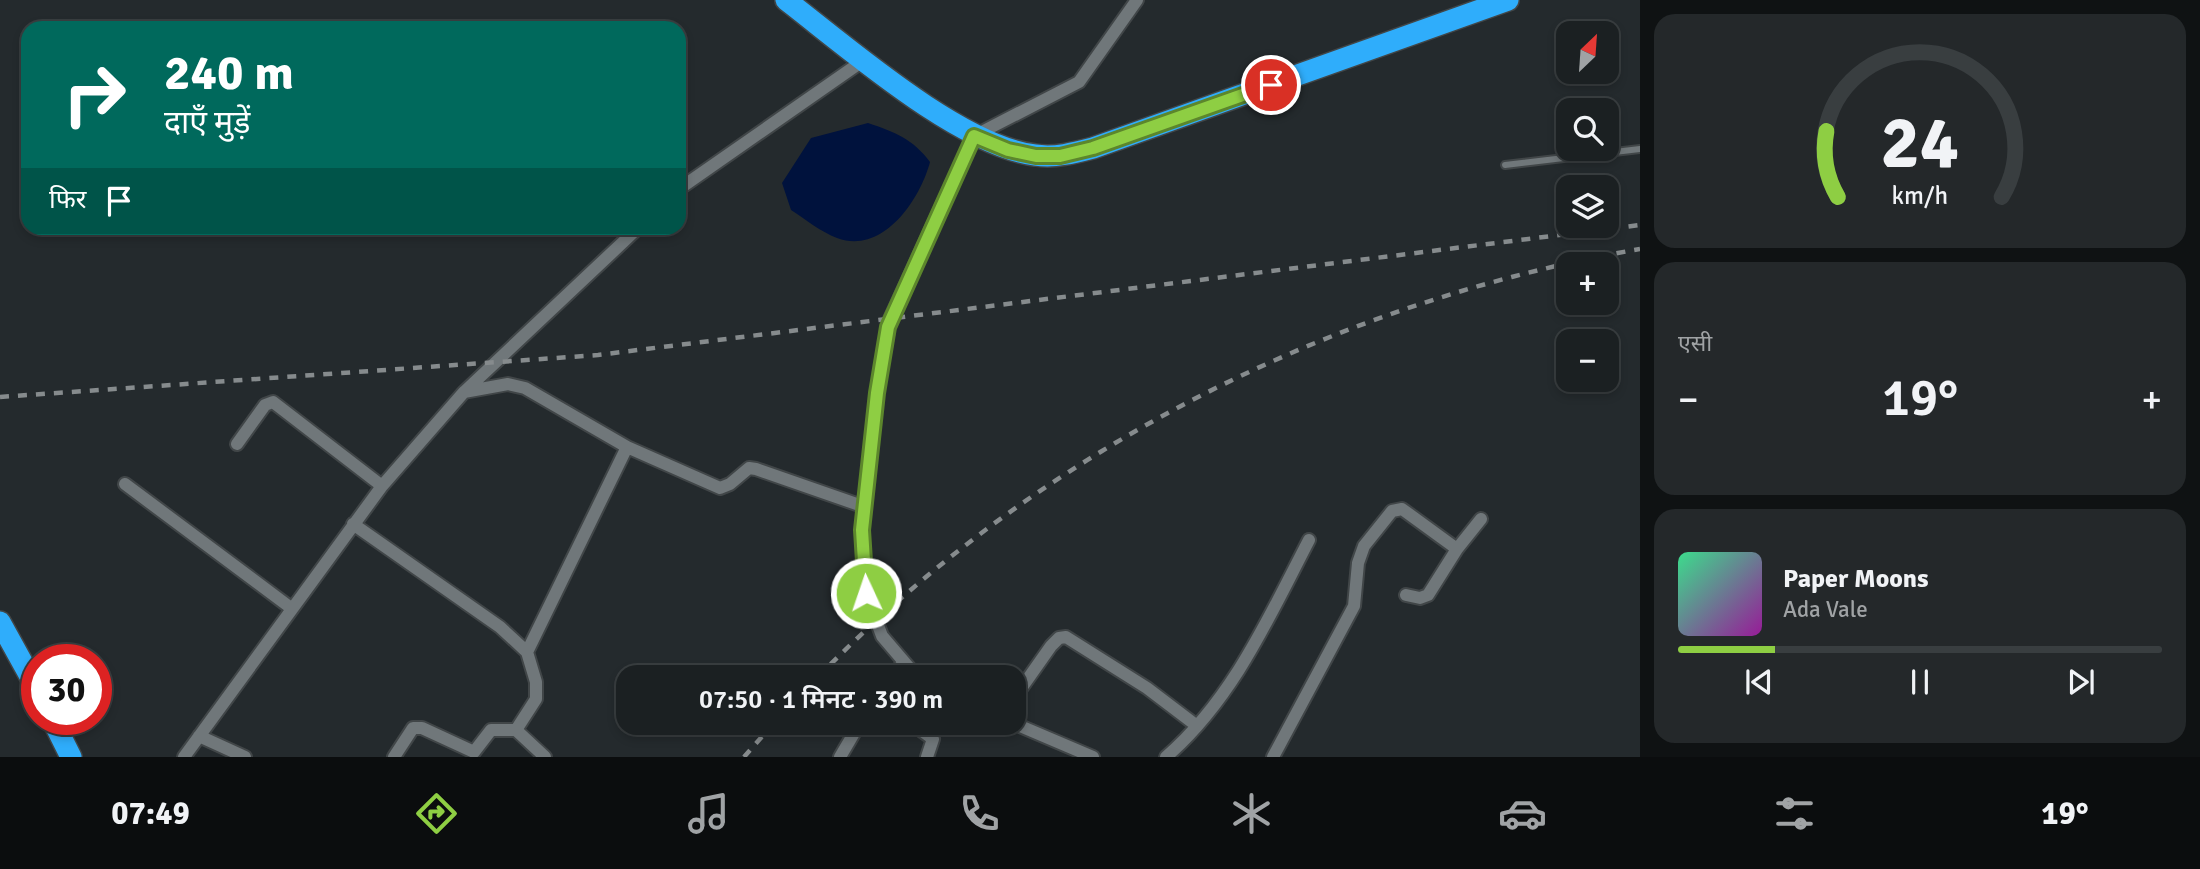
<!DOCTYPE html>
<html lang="hi">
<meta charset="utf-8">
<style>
body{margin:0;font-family:Signika,"Noto Sans Devanagari",sans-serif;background:#24282a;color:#f1f3f6;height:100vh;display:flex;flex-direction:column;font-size:26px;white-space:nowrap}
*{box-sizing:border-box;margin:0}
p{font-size:23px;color:#a0a3a5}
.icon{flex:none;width:38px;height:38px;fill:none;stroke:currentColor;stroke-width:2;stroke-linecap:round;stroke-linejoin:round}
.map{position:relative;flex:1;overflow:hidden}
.side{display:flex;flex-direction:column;gap:14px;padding:14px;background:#0f1213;width:560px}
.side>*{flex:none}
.top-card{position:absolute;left:21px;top:21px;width:665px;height:214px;border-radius:21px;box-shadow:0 4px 10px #0003,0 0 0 2px #393e40;background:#00695c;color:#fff;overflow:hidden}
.needle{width:46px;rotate:25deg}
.tools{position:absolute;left:1556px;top:21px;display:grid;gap:14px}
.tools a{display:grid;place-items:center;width:63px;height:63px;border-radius:14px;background:#1b2022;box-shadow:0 4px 10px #0003,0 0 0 2px #393e40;font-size:35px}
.speed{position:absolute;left:21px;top:644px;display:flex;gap:14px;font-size:35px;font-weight:700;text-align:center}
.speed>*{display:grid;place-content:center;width:91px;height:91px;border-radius:50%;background:#1b2022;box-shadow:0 4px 10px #0003,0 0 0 2px #393e40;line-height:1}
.speed .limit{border:10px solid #d22;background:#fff;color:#111}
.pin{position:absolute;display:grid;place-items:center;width:60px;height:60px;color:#fff;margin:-30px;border:4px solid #fff;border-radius:50%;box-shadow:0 2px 7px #0007}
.me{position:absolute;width:77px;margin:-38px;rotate:357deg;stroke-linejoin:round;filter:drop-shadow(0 0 5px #0008)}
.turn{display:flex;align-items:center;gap:24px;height:147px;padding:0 28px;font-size:32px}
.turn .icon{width:91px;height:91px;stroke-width:2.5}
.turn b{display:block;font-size:49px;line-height:60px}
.then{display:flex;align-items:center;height:66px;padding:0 28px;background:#0003;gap:14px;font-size:26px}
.big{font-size:52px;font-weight:600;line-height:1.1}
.side .card{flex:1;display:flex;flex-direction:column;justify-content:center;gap:10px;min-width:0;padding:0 24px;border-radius:21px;background:#24282a}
.side .dial{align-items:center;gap:0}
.dial svg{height:182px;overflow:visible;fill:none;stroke:#393e40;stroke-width:7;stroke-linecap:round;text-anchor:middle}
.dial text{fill:#f1f3f6;stroke:none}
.song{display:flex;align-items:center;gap:21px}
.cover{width:84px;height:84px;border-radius:10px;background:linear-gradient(135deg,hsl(150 70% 55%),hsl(300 70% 35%))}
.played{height:7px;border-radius:4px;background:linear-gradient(90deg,#8ece43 20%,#393e40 20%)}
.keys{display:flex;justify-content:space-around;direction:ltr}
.heat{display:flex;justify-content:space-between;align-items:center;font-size:38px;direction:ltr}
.trip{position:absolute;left:616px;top:665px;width:410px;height:70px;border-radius:21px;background:#1b2022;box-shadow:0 4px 10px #0003,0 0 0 2px #393e40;font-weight:600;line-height:70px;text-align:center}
.tabs{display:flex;height:112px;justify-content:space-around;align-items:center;background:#0b0d0e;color:#a0a3a5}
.tabs .icon{width:49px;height:49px}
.tabs .selected{color:#8ece43}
.tabs b{font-size:32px;color:#f1f3f6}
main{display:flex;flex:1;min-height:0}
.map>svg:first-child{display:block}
.water{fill:#00123d}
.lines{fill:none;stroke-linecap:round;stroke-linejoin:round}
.lane-casing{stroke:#414648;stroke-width:10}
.street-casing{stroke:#414648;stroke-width:16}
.highway-casing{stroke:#414648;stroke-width:24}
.lane{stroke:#70777a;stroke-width:6}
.street{stroke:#70777a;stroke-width:12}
.highway{stroke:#2fadfb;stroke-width:21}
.rail{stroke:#868b8d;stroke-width:4.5;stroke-dasharray:9 9;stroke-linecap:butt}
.route-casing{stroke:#5c862c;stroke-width:18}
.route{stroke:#8ece43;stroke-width:12}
</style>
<main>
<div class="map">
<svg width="1640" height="757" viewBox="0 0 1640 757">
<rect width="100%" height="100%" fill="#242a2d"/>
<path class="water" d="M 868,123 C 895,132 913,139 930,162 C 920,200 883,255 837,238 C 821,232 805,219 791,210 L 782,183 L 811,138 Z"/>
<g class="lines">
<g class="lane-casing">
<path id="lane" d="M 1505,165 L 1640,149"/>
</g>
<g class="street-casing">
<path id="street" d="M 679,189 L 864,60
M 464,392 L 508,384 L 525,388 L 627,447 L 527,652
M 237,444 L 265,405 L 273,402 L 382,486
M 627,447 L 720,488 L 730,484 L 749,468 L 756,469 L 865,507
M 125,484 L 291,608
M 353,524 L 500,627 L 527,652 L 536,682 L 536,699 L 516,730 L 491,730 L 474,752 L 422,728 L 413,728 L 394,757
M 1406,595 L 1420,598 L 1428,595 L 1457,549
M 892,677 L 904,662
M 917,677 L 882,636 L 866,593 L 862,530 L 877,393 L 890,319 L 974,136 L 1079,82 L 1137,0
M 1013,700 L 1051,646 L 1059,638 L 1066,637 L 1147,688 L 1197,726
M 911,723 L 933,739 L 927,757
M 1013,723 L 1093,757
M 516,730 L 545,757
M 199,736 L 245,757
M 184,757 L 382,486 L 464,392 L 638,228
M 840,757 L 860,723
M 1166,757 C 1233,699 1269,617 1309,540
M 1273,757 L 1354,606 L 1358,563 L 1364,546 L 1392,511 L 1402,509 L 1457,549 L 1481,519"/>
</g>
<g class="highway-casing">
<path id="highway" d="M 786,0 C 847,47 960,146 1035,155 C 1055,158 1074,153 1093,148 L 1508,0
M 0,622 L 37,689
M 52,719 L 71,757"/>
</g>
<use href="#lane" class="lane"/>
<use href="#street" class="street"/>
<use href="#highway" class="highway"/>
<path class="rail" d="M 0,397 L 598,355 L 1640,225
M 818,677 C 1038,451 1330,303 1640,249
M 744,757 L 774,723"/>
</g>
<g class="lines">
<g class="route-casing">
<path id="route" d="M 866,593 L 862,530 L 877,393 L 888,327 L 974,136 L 1008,150 L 1036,156 L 1060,156 L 1093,148 L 1271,85"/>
</g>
<use href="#route" class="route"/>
</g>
</svg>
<div class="tools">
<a><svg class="needle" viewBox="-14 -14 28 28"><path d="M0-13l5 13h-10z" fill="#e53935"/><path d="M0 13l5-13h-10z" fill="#a0a3a5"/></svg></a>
<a><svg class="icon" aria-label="search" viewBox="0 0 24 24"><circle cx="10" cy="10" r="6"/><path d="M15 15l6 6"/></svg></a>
<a><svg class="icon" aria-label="layers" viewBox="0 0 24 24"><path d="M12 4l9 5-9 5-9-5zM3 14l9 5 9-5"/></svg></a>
<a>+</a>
<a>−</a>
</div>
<div class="speed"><div class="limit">30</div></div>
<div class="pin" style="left:1271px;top:85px;background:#d93025"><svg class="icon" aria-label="arrive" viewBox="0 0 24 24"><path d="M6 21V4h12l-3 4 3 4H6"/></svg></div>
<svg class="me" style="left:866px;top:593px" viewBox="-20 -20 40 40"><circle r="17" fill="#8ece43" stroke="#fff" stroke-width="3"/><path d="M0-11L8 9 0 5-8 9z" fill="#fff"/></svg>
<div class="trip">07:50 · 1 मिनट · 390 m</div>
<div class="top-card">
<div class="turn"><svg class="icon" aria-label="right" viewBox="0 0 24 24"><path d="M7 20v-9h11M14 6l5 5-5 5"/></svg><div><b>240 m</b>दाएँ मुड़ें</div></div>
<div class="then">फिर<svg class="icon" aria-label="arrive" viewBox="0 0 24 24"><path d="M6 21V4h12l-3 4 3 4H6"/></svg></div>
</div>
</div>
<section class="side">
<div class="card dial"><svg viewBox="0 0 100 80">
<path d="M14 69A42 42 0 1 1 86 69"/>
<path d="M14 69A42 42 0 0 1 9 40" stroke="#8ece43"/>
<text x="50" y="56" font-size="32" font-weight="700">24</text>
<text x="50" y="72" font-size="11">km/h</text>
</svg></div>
<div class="card"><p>एसी</p>
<div class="heat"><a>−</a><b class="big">19°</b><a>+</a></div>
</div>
<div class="card">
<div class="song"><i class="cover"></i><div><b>Paper Moons</b><p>Ada Vale</p></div></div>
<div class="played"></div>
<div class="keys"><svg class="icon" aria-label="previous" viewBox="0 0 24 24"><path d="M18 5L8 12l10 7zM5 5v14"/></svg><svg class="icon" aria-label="pause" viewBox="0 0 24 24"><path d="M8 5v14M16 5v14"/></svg><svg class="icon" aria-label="next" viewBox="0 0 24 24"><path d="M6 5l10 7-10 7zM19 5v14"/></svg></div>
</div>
</section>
</main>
<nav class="tabs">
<b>07:49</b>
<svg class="icon selected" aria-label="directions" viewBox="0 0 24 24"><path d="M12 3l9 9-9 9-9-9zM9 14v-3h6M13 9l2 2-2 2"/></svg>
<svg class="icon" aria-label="music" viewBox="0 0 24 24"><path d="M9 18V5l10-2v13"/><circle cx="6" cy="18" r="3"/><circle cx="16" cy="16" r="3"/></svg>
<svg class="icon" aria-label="phone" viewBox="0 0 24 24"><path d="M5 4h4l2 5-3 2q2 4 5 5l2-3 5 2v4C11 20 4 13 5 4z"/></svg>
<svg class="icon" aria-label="climate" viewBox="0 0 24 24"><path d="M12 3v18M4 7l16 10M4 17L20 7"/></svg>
<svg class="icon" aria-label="car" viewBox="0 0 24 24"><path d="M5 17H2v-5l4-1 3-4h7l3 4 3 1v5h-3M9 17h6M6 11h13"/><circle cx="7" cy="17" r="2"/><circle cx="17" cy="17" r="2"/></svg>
<svg class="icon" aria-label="filters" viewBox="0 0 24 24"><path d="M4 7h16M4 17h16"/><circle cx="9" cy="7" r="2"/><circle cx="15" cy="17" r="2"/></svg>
<b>19°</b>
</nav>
